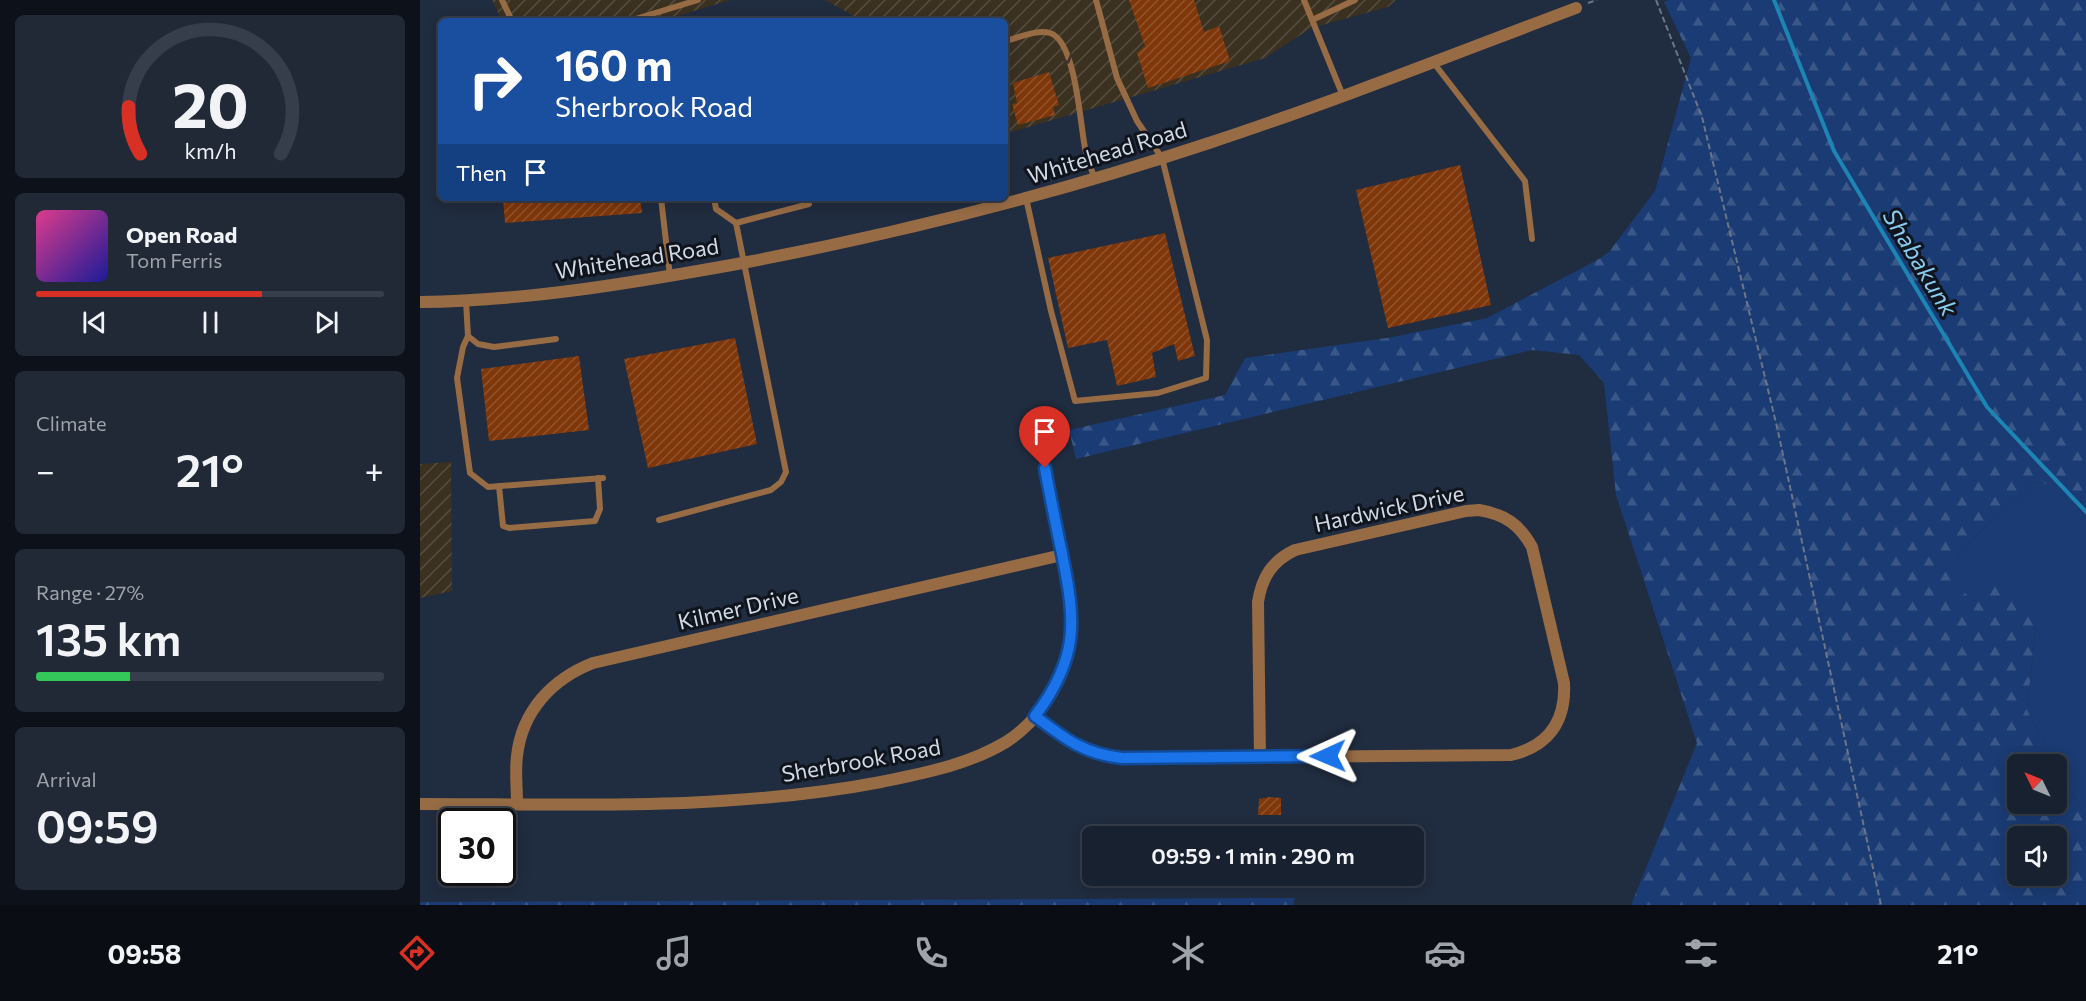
<!DOCTYPE html>
<meta charset="utf-8">
<style>
body{margin:0;font-family:Commissioner,sans-serif;background:#212937;color:#f1f3f6;height:100vh;display:flex;flex-direction:column;font-size:22px;white-space:nowrap}
*{box-sizing:border-box;margin:0}
p{font-size:20px;color:#9fa3aa}
.icon{flex:none;width:33px;height:33px;fill:none;stroke:currentColor;stroke-width:2;stroke-linecap:round;stroke-linejoin:round}
.map{position:relative;flex:1;overflow:hidden}
.details{display:flex;flex-direction:column;gap:15px;padding:15px;background:#0d121a;width:420px}
.details>*{flex:none}
.banner{position:absolute;left:18px;top:18px;width:570px;height:183px;border-radius:9px;box-shadow:0 3px 15px #0003,0 0 0 2px #363e4b;background:#1a4fa0;color:#fff;overflow:hidden}
.needle{width:39px;rotate:313deg}
.fabs{position:absolute;left:1587px;top:754px;display:grid;gap:12px}
.fabs a{display:grid;place-items:center;width:60px;height:60px;border-radius:9px;background:#18212f;box-shadow:0 3px 15px #0003,0 0 0 2px #363e4b;font-size:30px}
.speed{position:absolute;left:18px;top:808px;display:flex;gap:12px;font-size:30px;font-weight:700;text-align:center}
.speed>*{display:grid;place-content:center;width:78px;height:78px;border-radius:50%;background:#18212f;box-shadow:0 3px 15px #0003,0 0 0 2px #363e4b;line-height:1}
.speed .limit{border:3px solid #111;border-radius:9px;background:#fff;color:#111}
.pin{position:absolute;display:grid;place-items:center;width:51px;height:51px;color:#fff;margin:-62px -26px;border-radius:50% 50% 50% 0;rotate:-45deg;box-shadow:0 0 6px #0007}
.pin .icon{rotate:45deg}
.me{position:absolute;width:66px;margin:-33px;rotate:269deg;stroke-linejoin:round;filter:drop-shadow(0 0 4px #0008)}
.turn{display:flex;align-items:center;gap:21px;height:126px;padding:0 18px;font-size:27px}
.turn .icon{width:78px;height:78px;stroke-width:2.5}
.turn b{display:block;font-size:42px;line-height:51px}
.then{display:flex;align-items:center;height:57px;padding:0 18px;background:#0003;gap:12px;font-size:22px}
.big{font-size:45px;font-weight:600;line-height:1.1}
.details .card{flex:1;display:flex;flex-direction:column;justify-content:center;gap:9px;min-width:0;padding:0 21px;border-radius:9px;background:#212937}
.details .dial{align-items:center;gap:0}
.dial svg{height:156px;overflow:visible;fill:none;stroke:#363e4b;stroke-width:7;stroke-linecap:round;text-anchor:middle}
.dial text{fill:#f1f3f6;stroke:none}
.song{display:flex;align-items:center;gap:18px}
.cover{width:72px;height:72px;border-radius:9px;background:linear-gradient(135deg,hsl(330 70% 55%),hsl(240 70% 35%))}
.played{height:6px;border-radius:3px;background:linear-gradient(90deg,#d93025 65%,#363e4b 65%)}
.keys{display:flex;justify-content:space-around;direction:ltr}
.heat{display:flex;justify-content:space-between;align-items:center;font-size:33px;direction:ltr}
.charge{height:9px;border-radius:4px;background:linear-gradient(90deg,#34c759 27%,#363e4b 0)}
.trip{position:absolute;left:662px;top:826px;width:342px;height:60px;border-radius:9px;background:#18212f;box-shadow:0 3px 15px #0003,0 0 0 2px #363e4b;font-weight:600;line-height:60px;text-align:center}
.tabs{display:flex;height:96px;justify-content:space-around;align-items:center;background:#0a0d13;color:#9fa3aa}
.tabs .icon{width:42px;height:42px}
.tabs .selected{color:#d93025}
.tabs b{font-size:27px;color:#f1f3f6}
main{display:flex;flex:1;min-height:0}
.map>svg:first-child{display:block}
.industrial{fill:url(#industrial-furrows)}
.grass{fill:#1a3b73}
.forest{fill:url(#forest-firs);fill-rule:evenodd}
.lines{fill:none;stroke-linecap:round;stroke-linejoin:round}
.stream{stroke:#1d85b3;stroke-width:4}
.building{fill:url(#building-hatch)}
.path{stroke:#6c7686;stroke-width:2;stroke-dasharray:6 3;stroke-linecap:butt}
.service{stroke:#976c45;stroke-width:6}
.minor{stroke:#976c45;stroke-width:12}
.oneway{stroke:#3f332b}
.route-casing{stroke:#114b97;stroke-width:15}
.route{stroke:#1a73e8;stroke-width:10}
.labels{text-anchor:middle;dominant-baseline:central;stroke-width:6;stroke-linejoin:round;paint-order:stroke}
.street-label{font-size:22px;fill:#d2dae6;stroke:#0f141d}
.water-label{font-size:24px;font-style:italic;fill:#89ccf1;stroke:#0f141d}
</style>
<main>
<section class="details">
<div class="card dial"><svg viewBox="0 0 100 80">
<path d="M14 69A42 42 0 1 1 86 69"/>
<path d="M14 69A42 42 0 0 1 8 45" stroke="#d93025"/>
<text x="50" y="56" font-size="32" font-weight="700">20</text>
<text x="50" y="72" font-size="11">km/h</text>
</svg></div>
<div class="card">
<div class="song"><i class="cover"></i><div><b>Open Road</b><p>Tom Ferris</p></div></div>
<div class="played"></div>
<div class="keys"><svg class="icon" aria-label="previous" viewBox="0 0 24 24"><path d="M18 5L8 12l10 7zM5 5v14"/></svg><svg class="icon" aria-label="pause" viewBox="0 0 24 24"><path d="M8 5v14M16 5v14"/></svg><svg class="icon" aria-label="next" viewBox="0 0 24 24"><path d="M6 5l10 7-10 7zM19 5v14"/></svg></div>
</div>
<div class="card"><p>Climate</p>
<div class="heat"><a>−</a><b class="big">21°</b><a>+</a></div>
</div>
<div class="card"><p>Range · 27%</p><b class="big">135 km</b><div class="charge"></div></div>
<div class="card"><p>Arrival</p><b class="big">09:59</b></div>
</section>
<div class="map">
<svg width="1666" height="905" viewBox="0 0 1666 905">
<defs>
<pattern id="industrial-furrows" width="10" height="10" patternUnits="userSpaceOnUse" patternTransform="scale(1.5)"><rect width="10" height="10" fill="#3b3121"/><path d="M-1 1l2-2M0 10L10 0M9 11l2-2" fill="none" stroke="#564e41"/></pattern>
<pattern id="forest-firs" width="22" height="20" patternUnits="userSpaceOnUse" patternTransform="scale(1.5)"><rect width="22" height="20" fill="#1a3b73"/><path d="M5 1l3.5 6h-7zM16 11l3.5 6h-7z" fill="#3a5787"/></pattern>
<pattern id="building-hatch" width="6" height="6" patternUnits="userSpaceOnUse" patternTransform="scale(1.5)"><rect width="6" height="6" fill="#7f370a"/><path d="M-1 1l2-2M0 6l6-6M5 7l2-2" fill="none" stroke="#90532e"/></pattern>
</defs>
<rect width="100%" height="100%" fill="#202c3f"/>
<path class="industrial" d="M 72,0 L 310,0 L 241,21 L 82,21 Z
M 405,0 L 976,0 L 968,7 L 891,28 L 845,58 L 585,134 L 585,21 L 443,21 Z
M 31,462 L 32,591 L 0,598 L 0,464 Z"/>
<path class="grass" d="M 1615,482 L 1643,487 L 1666,519 L 1666,818 L 1607,710 L 1616,624 L 1532,603 L 1539,551 Z"/>
<path class="forest" d="M 1248,0 L 1666,0 L 1666,519 L 1643,487 L 1615,482 L 1539,551 L 1533,602 L 1567,578 L 1616,624 L 1607,710 L 1666,818 L 1666,905 L 1211,905 L 1277,743 L 1196,495 L 1184,383 L 1159,355 L 1112,350 L 656,459 L 649,430 L 805,395 L 825,358 L 967,338 L 1067,318 L 1179,259 L 1189,252 L 1235,191 L 1271,58 L 1244,2 ZM 1598,765 L 1636,765 L 1636,804 L 1598,804 ZM 1598,837 L 1636,837 L 1636,876 L 1598,876 Z
M 875,898 L 873,905 L 0,905 L 0,902 Z"/>
<g class="lines">
<path class="stream" d="M 1354,0 L 1414,151 L 1567,407 L 1666,512"/>
</g>
<path class="building" d="M 709,0 L 774,0 L 784,32 L 799,26 L 810,61 L 728,88 L 717,53 L 725,46 Z
M 629,72 L 639,105 L 633,107 L 635,115 L 598,125 L 592,104 L 597,103 L 593,83 Z
M 1040,165 L 1071,305 L 968,328 L 936,190 Z
M 83,198 L 220,198 L 222,213 L 85,223 Z
M 745,233 L 775,356 L 758,361 L 754,344 L 732,353 L 736,377 L 697,386 L 687,340 L 648,348 L 628,258 Z
M 315,338 L 337,444 L 228,468 L 204,359 Z
M 159,356 L 169,430 L 69,441 L 61,369 Z
M 849,797 L 861,798 L 861,815 L 838,815 L 839,799 Z"/>
<g class="lines">
<path class="path" d="M 1236,0 L 1282,117 L 1357,427 L 1461,905
M 1168,3 L 1177,0"/>
<path class="service" d="M 82,0 L 92,21
M 884,0 L 923,96
M 892,20 L 935,0
M 209,21 L 278,0
M 585,41 C 598,38 617,29 630,33 C 656,41 660,124 665,148 C 667,158 671,169 675,179
M 1013,62 L 1105,181 L 1112,239
M 241,198 L 250,276
M 606,198 L 631,311 L 655,401 L 738,393 L 786,378 L 787,340 L 742,158 L 717,121 L 697,78 L 676,0
M 316,223 L 389,204
M 46,301 L 48,336 L 43,347 L 37,378 L 50,473 L 68,487 L 183,478
M 48,336 L 58,344 L 74,347 L 136,339
M 79,486 L 83,526 L 89,528 L 175,521 L 180,509 L 178,478
M 239,520 L 351,490 L 361,482 L 366,472 L 316,223 L 296,209 L 294,198"/>
<path class="minor" d="M 0,302 C 106,301 212,283 317,264 C 476,234 635,194 789,143 C 913,102 1034,54 1156,8
M 1059,510 C 1085,514 1100,525 1112,547 L 1144,683 C 1146,721 1129,746 1091,755 L 840,757 L 838,602 C 842,577 852,561 875,550 L 1046,511 Z
M 615,716 C 645,739 664,754 703,758 L 840,757
M 0,804 C 154,804 309,811 461,782 C 504,773 548,765 586,742 C 616,723 639,689 648,655 C 657,619 648,583 641,548 C 635,521 630,494 625,468
M 97,804 C 97,788 95,772 97,756 C 102,711 132,679 173,663 L 642,555"/>
</g>
<defs><path id="oneway-chevron" d="M-2-3.5L2.5 0L-2 3.5" fill="none" stroke-width="1.6" stroke-linecap="round" stroke-linejoin="round" transform="scale(1.5)"/></defs>
<use class="oneway" href="#oneway-chevron" transform="translate(647 59) rotate(72)"/>
<g class="lines">
<g class="route-casing">
<path id="route" d="M 625,468 C 630,496 636,525 642,554 C 656,622 659,658 615,716 C 645,739 664,754 702,758 L 908,756"/>
</g>
<use href="#route" class="route"/>
</g>
<g class="labels">
<g class="street-label">
<text transform="translate(687 152) rotate(-17)">Whitehead Road</text>
<text transform="translate(217 258) rotate(-9)">Whitehead Road</text>
<text transform="translate(969 508) rotate(-12)">Hardwick Drive</text>
<text transform="translate(318 608) rotate(-13)">Kilmer Drive</text>
<text transform="translate(441 760) rotate(-10)">Sherbrook Road</text>
</g>
<g class="water-label">
<text transform="translate(1501 262) rotate(59)">Shabakunk</text>
</g>
</g>
</svg>
<div class="fabs">
<a><svg class="needle" viewBox="-14 -14 28 28"><path d="M0-13l5 13h-10z" fill="#e53935"/><path d="M0 13l5-13h-10z" fill="#9fa3aa"/></svg></a>
<a><svg class="icon" aria-label="sound" viewBox="0 0 24 24"><path d="M4 9h4l5-4v14l-5-4H4zM17 9q2 3 0 6"/></svg></a>
</div>
<div class="speed"><div class="limit">30</div></div>
<div class="pin" style="left:625px;top:468px;background:#d93025"><svg class="icon" aria-label="arrive" viewBox="0 0 24 24"><path d="M6 21V4h12l-3 4 3 4H6"/></svg></div>
<svg class="me" style="left:908px;top:756px" viewBox="-20 -20 40 40"><path d="M0-17L14 15 0 8-14 15z" fill="#1a73e8" stroke="#fff" stroke-width="4"/></svg>
<div class="trip">09:59 · 1 min · 290 m</div>
<div class="banner">
<div class="turn"><svg class="icon" aria-label="right" viewBox="0 0 24 24"><path d="M7 20v-9h11M14 6l5 5-5 5"/></svg><div><b>160 m</b>Sherbrook Road</div></div>
<div class="then">Then<svg class="icon" aria-label="arrive" viewBox="0 0 24 24"><path d="M6 21V4h12l-3 4 3 4H6"/></svg></div>
</div>
</div>
</main>
<nav class="tabs">
<b>09:58</b>
<svg class="icon selected" aria-label="directions" viewBox="0 0 24 24"><path d="M12 3l9 9-9 9-9-9zM9 14v-3h6M13 9l2 2-2 2"/></svg>
<svg class="icon" aria-label="music" viewBox="0 0 24 24"><path d="M9 18V5l10-2v13"/><circle cx="6" cy="18" r="3"/><circle cx="16" cy="16" r="3"/></svg>
<svg class="icon" aria-label="phone" viewBox="0 0 24 24"><path d="M5 4h4l2 5-3 2q2 4 5 5l2-3 5 2v4C11 20 4 13 5 4z"/></svg>
<svg class="icon" aria-label="climate" viewBox="0 0 24 24"><path d="M12 3v18M4 7l16 10M4 17L20 7"/></svg>
<svg class="icon" aria-label="car" viewBox="0 0 24 24"><path d="M5 17H2v-5l4-1 3-4h7l3 4 3 1v5h-3M9 17h6M6 11h13"/><circle cx="7" cy="17" r="2"/><circle cx="17" cy="17" r="2"/></svg>
<svg class="icon" aria-label="filters" viewBox="0 0 24 24"><path d="M4 7h16M4 17h16"/><circle cx="9" cy="7" r="2"/><circle cx="15" cy="17" r="2"/></svg>
<b>21°</b>
</nav>
